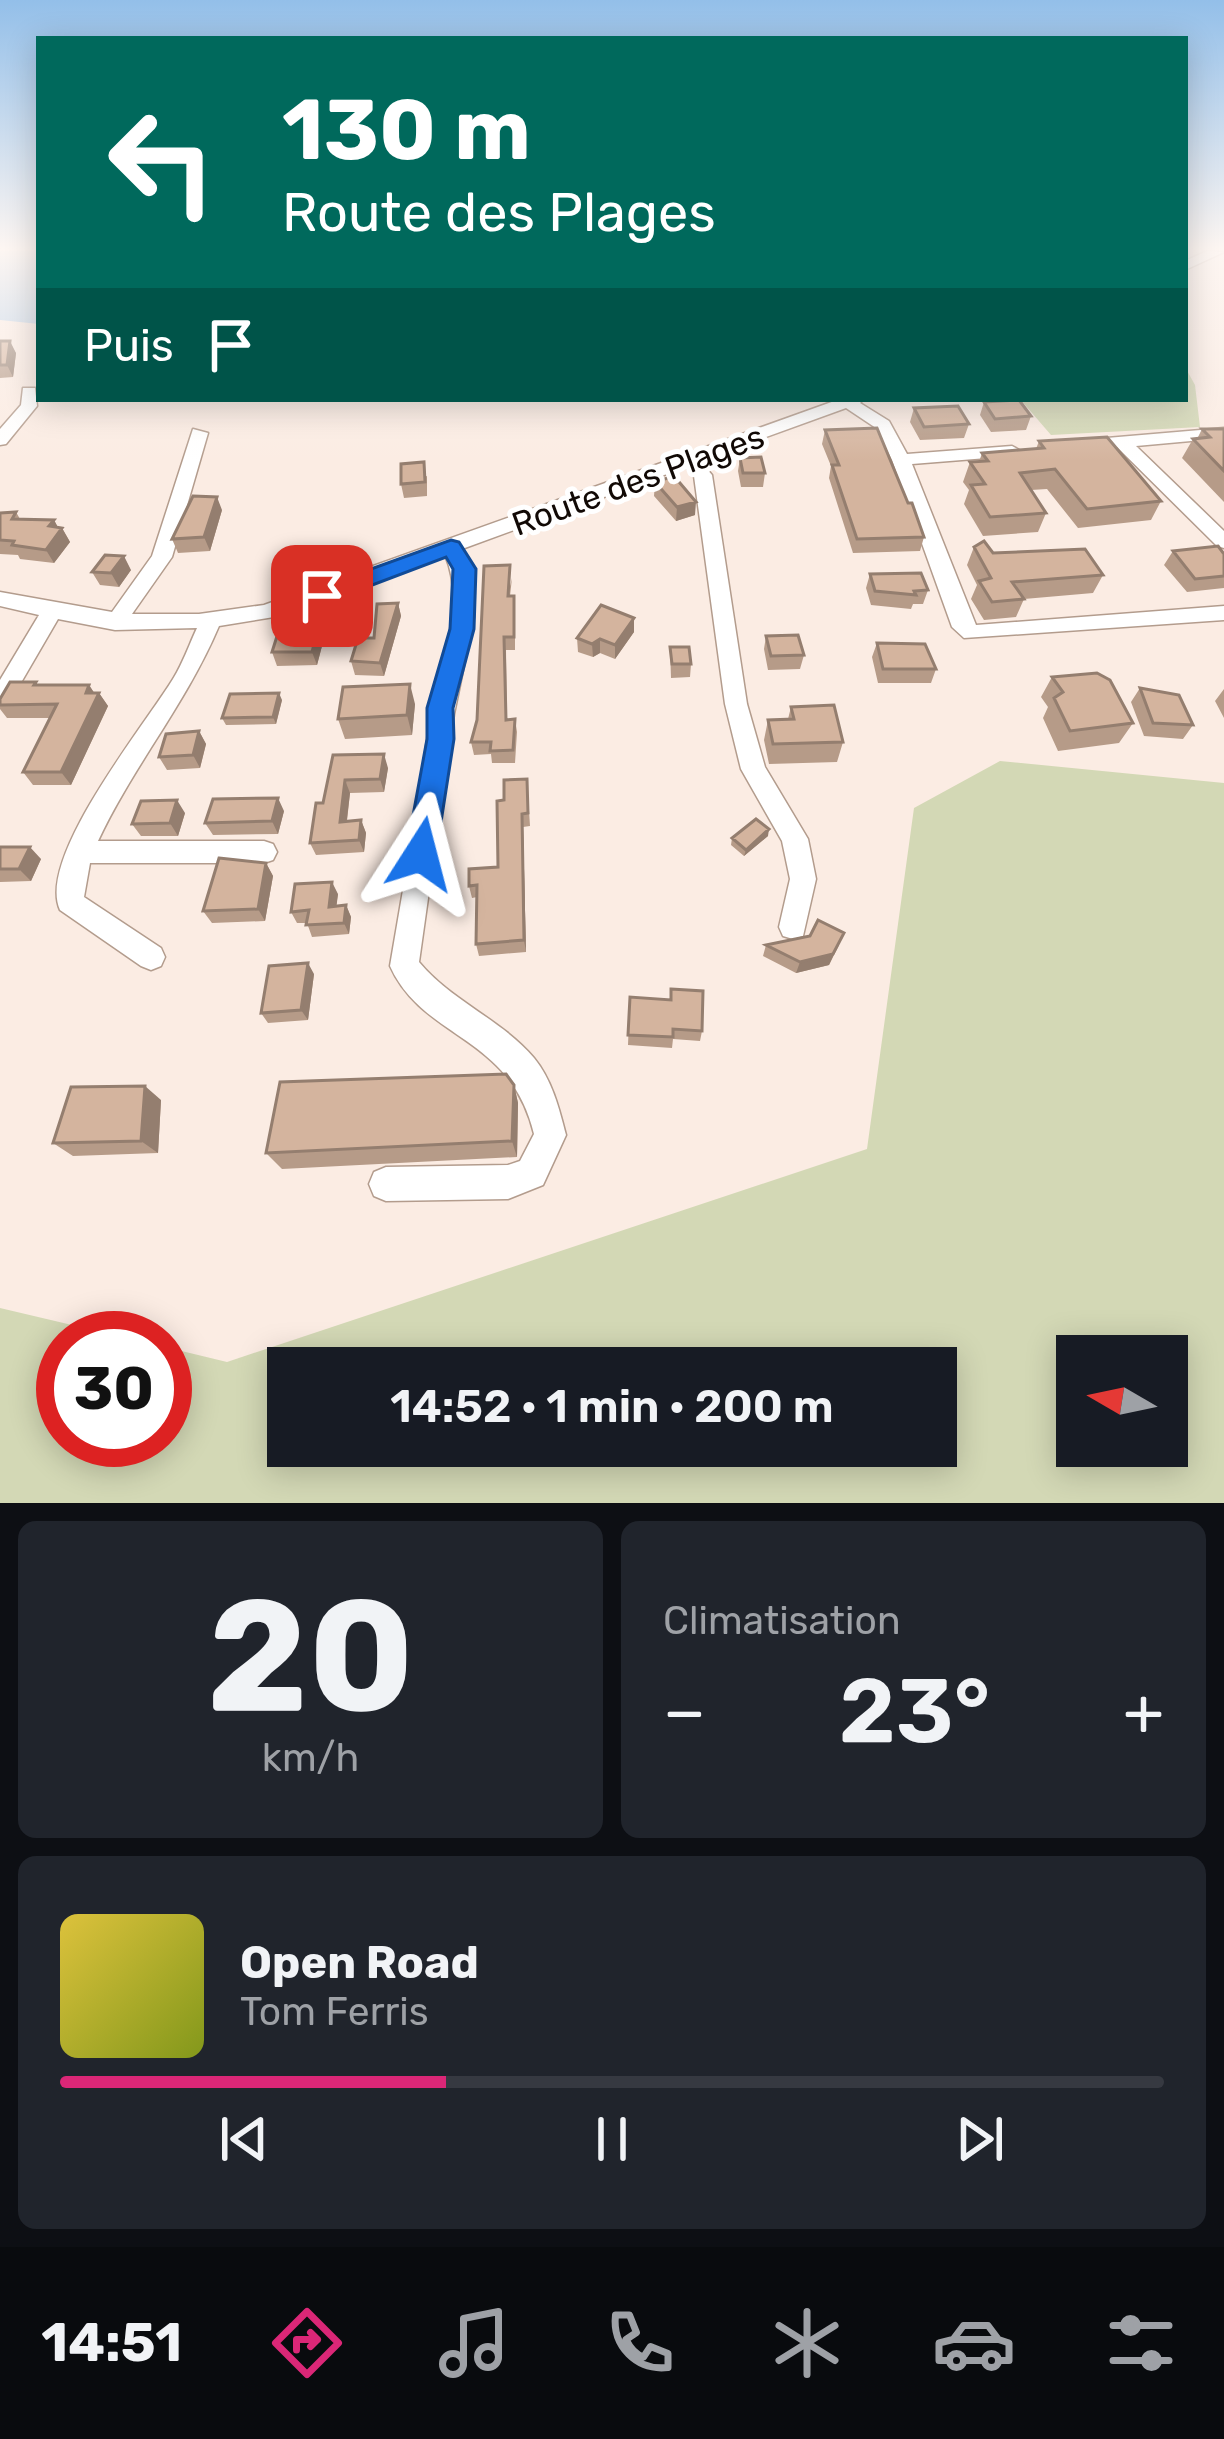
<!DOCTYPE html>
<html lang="fr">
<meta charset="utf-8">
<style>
body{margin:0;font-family:Rubik,sans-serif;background:#20242c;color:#f1f3f6;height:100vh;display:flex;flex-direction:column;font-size:45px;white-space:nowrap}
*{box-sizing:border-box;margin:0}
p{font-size:39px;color:#9ea1a6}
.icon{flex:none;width:66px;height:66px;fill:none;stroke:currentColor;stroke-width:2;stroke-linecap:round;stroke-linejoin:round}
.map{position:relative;height:1503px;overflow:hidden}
.details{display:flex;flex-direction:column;gap:18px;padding:18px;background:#0d0f14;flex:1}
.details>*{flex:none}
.banner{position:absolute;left:36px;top:36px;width:1152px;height:366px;border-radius:0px;box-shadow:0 6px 30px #0003;background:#00695c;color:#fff;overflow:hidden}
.needle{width:78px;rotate:279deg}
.buttons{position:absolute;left:1056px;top:1335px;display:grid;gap:24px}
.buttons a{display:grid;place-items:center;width:132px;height:132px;border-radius:0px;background:#171b24;box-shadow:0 6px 30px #0003;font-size:60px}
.speed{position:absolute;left:36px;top:1311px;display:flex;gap:24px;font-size:60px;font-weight:700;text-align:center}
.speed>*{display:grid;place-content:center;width:156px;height:156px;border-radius:50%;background:#171b24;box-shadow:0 6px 30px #0003;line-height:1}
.speed .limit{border:18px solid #d22;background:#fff;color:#111}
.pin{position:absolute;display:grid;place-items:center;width:102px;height:102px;color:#fff;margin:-51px;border-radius:24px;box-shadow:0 6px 18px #0006}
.me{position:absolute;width:132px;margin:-66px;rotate:9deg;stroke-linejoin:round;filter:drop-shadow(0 0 9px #0008)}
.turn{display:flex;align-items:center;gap:42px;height:252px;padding:0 48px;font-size:54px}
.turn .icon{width:156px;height:156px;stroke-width:2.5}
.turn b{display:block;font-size:84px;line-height:102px}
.then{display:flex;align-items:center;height:114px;padding:0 48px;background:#0003;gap:24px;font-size:45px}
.big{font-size:90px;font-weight:600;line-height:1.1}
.details .widget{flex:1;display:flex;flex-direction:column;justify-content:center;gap:18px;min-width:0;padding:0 42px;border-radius:18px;background:#20242c}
.details .dial{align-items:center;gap:0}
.dial b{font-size:156px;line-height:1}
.song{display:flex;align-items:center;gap:36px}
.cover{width:144px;height:144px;border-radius:18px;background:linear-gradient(135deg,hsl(50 70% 55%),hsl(70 70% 35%))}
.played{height:12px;border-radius:6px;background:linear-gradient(90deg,#db2777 35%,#363941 35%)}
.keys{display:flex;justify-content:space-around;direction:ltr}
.heat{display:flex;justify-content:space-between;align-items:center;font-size:66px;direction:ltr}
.details .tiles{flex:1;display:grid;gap:18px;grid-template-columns:1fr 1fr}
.widget:last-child{grid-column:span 2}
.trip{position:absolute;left:267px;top:1347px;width:690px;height:120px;border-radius:0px;background:#171b24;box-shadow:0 6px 30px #0003;font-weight:600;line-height:120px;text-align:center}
.menu{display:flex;height:192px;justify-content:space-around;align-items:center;background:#090b0e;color:#9ea1a6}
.menu .icon{width:84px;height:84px}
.menu .selected{color:#db2777}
.menu b{font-size:54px;color:#f1f3f6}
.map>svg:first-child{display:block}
.green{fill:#d3d8b5;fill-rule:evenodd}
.water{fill:#b5d0eb}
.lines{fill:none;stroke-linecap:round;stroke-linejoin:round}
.minor-casing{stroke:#b39c8d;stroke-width:3}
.minor{fill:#fff;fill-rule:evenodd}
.wall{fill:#b69b88}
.shaded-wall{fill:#947e6f}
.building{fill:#d4b49e;stroke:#947e6f;stroke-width:3}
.route{fill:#1a73e8;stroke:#114b97;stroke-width:3}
.labels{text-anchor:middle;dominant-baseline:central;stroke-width:10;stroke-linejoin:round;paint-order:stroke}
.street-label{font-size:33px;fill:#110905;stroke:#fff}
</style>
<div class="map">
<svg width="1224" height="1503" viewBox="0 0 1224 1503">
<rect width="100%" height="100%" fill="#fbece3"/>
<path class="green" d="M 1185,367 L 1195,385 L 1200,427 L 1051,435 L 1020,399 L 1185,399 Z
M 1000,761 L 1224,783 L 1224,1503 L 0,1503 L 0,1308 L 127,1338 L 63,1338 L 63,1440 L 165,1440 L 165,1347 L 227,1362 L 867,1149 L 914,808 ZM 1077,1356 L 1167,1356 L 1167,1446 L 1077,1446 ZM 288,1368 L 936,1368 L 936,1446 L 288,1446 Z"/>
<path class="water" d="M 0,251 L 39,251 L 39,324 L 0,320 Z"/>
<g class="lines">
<g class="minor-casing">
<path id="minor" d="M 1207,251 L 1224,252 L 1185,270 L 1185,261 Z
M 23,388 L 35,388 L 37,406 L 6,444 L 0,445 L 0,429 L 21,405 Z
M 840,399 L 864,399 L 860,403 L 889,421 L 907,454 L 1012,446 L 1021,451 L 1012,456 L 912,464 L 976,625 L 1224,606 L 1224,620 L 964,638 L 952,627 L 892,460 L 876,428 L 846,408 L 700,461 L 712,475 L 747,704 L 765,767 L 808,839 L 816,879 L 803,936 L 793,939 L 783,936 L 779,927 L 790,879 L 782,841 L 741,769 L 725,704 L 694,476 L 686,467 L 462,549 L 471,569 L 474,617 L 454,714 L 419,962 C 451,1001 501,1019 534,1058 C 552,1080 559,1108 566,1135 L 543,1185 L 508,1199 L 386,1201 L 374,1196 L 369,1184 L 374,1172 L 386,1167 L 508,1165 L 520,1161 L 534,1134 C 510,1034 423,1040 390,966 C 404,884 419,801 430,718 C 437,663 468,610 445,555 L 274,617 L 219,626 C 186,704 133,766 98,841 L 264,841 L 273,844 L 277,852 L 273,860 L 264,863 L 90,863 L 84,897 L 161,948 L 165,957 L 161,966 L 151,970 L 141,966 L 60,910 C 36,858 145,725 173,679 C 183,663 189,645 197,628 L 115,630 L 58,619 L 8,705 L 0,707 L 0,680 L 39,615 L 0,606 L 0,592 L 112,612 L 152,556 L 193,429 L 208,433 L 172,557 L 132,614 L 199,614 L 264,605 Z
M 1224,428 L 1224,438 L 1136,446 L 1224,531 L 1224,548 L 1217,546 L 1117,447 L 1083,450 L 1074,445 L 1083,440 Z"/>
</g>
<use href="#minor" class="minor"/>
</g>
<path class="wall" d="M 0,341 L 16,353 L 13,377 L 0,378 Z
M 984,402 L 1031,416 L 1026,430 L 991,432 L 980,415 Z
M 914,408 L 969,424 L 964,438 L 920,440 L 910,422 Z
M 1202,429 L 1224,429 L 1224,502 L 1182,458 L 1193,439 L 1197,439 Z
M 825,430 L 908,503 L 924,537 L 920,551 L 853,553 L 829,478 L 831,466 L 822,444 Z
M 1039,441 L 1161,501 L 1151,520 L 1078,528 L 1047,489 L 1031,490 L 1046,513 L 1038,532 L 983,536 L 964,504 L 969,490 L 963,482 L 970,462 L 979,462 L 982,453 L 1036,449 Z
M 740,458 L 765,473 L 763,487 L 741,487 L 738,471 Z
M 427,476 L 427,496 L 404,498 L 401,484 Z
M 655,482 L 695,515 L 676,521 L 654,496 Z
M 222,510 L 210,551 L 178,553 L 172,539 Z
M 16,512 L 20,519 L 54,520 L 58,528 L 62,528 L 70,542 L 54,563 L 20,559 L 18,555 L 0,554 L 0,513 Z
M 974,547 L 993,553 L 1103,575 L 1093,593 L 1024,599 L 1016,617 L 984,620 L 971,599 L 977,585 L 967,565 Z
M 1173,551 L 1224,554 L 1224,588 L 1187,592 L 1164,565 Z
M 131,570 L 119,587 L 100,585 L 92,572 Z
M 870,574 L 928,590 L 923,604 L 913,604 L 911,609 L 871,605 L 866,588 Z
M 512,578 L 510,596 L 515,609 L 515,650 L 506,650 L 507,720 L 515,719 L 517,732 L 515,763 L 492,763 L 491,754 L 474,755 L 471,742 Z
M 398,603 L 401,616 L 384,676 L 355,675 L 351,661 L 374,638 Z
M 634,618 L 634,632 L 615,659 L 600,653 L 593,657 L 578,652 L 577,638 Z
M 317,632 L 322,646 L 317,665 L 277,666 L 272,652 Z
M 766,636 L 804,655 L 800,669 L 768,670 L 764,649 Z
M 877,643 L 936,669 L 931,683 L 878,683 L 872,657 Z
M 670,647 L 691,664 L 690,677 L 671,678 Z
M 1052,677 L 1133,723 L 1119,743 L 1058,751 L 1043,718 L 1048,707 L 1041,697 Z
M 36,682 L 38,685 L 89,685 L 94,693 L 99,693 L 108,706 L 71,785 L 33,785 L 23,772 L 50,718 L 7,718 L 0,709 L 0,699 Z
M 1140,688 L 1193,725 L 1183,739 L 1144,736 L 1131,702 Z
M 1224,689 L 1224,718 L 1215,701 Z
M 282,700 L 276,724 L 226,725 L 222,718 Z
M 415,704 L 412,735 L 345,739 L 338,719 Z
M 791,707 L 843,742 L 837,762 L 769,764 L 764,740 L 768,720 L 788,719 Z
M 199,731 L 206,744 L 200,768 L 167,770 L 159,757 Z
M 333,755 L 388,768 L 384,792 L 350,793 L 347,821 L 361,820 L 366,833 L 364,852 L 316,855 L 310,843 L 323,803 Z
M 527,779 L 530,826 L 523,827 L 526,952 L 479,956 L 476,944 L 477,897 L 472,898 L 469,886 L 498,867 L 504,800 Z
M 284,811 L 278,834 L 213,835 L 205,823 Z
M 185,813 L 178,836 L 141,836 L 132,824 Z
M 768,836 L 744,856 L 731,845 L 732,838 Z
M 0,847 L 41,859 L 31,881 L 0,882 Z
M 266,863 L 273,876 L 265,921 L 212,923 L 203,911 Z
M 338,894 L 336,906 L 346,905 L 351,917 L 349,934 L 312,937 L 307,923 L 297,923 L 291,912 Z
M 766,945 L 839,945 L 829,965 L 796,973 L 763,956 Z
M 314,974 L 308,1020 L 268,1023 L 261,1013 Z
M 630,997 L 702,1031 L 700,1041 L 673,1039 L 672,1048 L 628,1045 Z
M 514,1085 L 518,1103 L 517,1157 L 282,1169 L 266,1153 Z
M 161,1100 L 158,1153 L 73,1156 L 53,1143 Z"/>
<path class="shaded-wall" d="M 10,341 L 16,353 L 13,377 L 7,365 Z
M 217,497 L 222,510 L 210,551 L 204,537 Z
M 696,502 L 695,515 L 676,521 L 677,507 Z
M 54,520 L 60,531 L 62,528 L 70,542 L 54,563 L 46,550 L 49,526 Z
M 124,556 L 131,570 L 119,587 L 111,573 Z
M 398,603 L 401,616 L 384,676 L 380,663 Z
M 634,618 L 634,632 L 615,659 L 615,645 Z
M 317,632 L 322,646 L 317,665 L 312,652 Z
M 600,639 L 600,653 L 593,657 L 592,644 Z
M 410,684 L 415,704 L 412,735 L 407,715 Z
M 89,685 L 97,697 L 99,693 L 108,706 L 71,785 L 61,772 Z
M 279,693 L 282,700 L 276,724 L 273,717 Z
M 199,731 L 206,744 L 200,768 L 193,755 Z
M 384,754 L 388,768 L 384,792 L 380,779 Z
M 345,780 L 350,793 L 345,835 L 340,822 Z
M 278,798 L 284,811 L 278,834 L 272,821 Z
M 177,800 L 185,813 L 178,836 L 170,823 Z
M 522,814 L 523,827 L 526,952 L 524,940 Z
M 361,820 L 366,833 L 364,852 L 359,840 Z
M 769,829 L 768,836 L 744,856 L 746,850 Z
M 30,847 L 41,859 L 31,881 L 19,869 Z
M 266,863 L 273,876 L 265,921 L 258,909 Z
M 332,882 L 338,894 L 335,918 L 329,907 Z
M 346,905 L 351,917 L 349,934 L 344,923 Z
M 844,933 L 829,965 L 796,973 L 800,962 Z
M 308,963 L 314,974 L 308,1020 L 301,1010 Z
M 514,1085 L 518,1103 L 517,1157 L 512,1141 Z
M 145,1086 L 161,1100 L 158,1153 L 141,1141 Z"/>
<path class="building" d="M 0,341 L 10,341 L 7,365 L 0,365 Z
M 1019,400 L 1031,416 L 995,419 L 984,402 Z
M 958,406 L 969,424 L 924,427 L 914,408 Z
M 877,428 L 908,503 L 912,503 L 924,537 L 857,539 L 832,465 L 839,465 L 825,430 Z
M 1202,429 L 1224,429 L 1224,471 L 1193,439 L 1210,437 Z
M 1107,437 L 1161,501 L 1087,509 L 1055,469 L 1020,473 L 1046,513 L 990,517 L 971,485 L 985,484 L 970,462 L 988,461 L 982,453 L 1044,448 L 1039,441 Z
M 761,457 L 765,473 L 743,473 L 740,458 Z
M 424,462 L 425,482 L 401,484 L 401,464 Z
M 674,476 L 696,502 L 677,507 L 655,482 Z
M 193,496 L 217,497 L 204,537 L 172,539 Z
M 16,512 L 12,519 L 54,520 L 49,526 L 62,528 L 46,550 L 12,545 L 14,541 L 0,540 L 0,513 Z
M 984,541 L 993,553 L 1085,549 L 1103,575 L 1012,582 L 1024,599 L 992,602 L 979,581 L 991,578 L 974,547 Z
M 1218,546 L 1224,554 L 1224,576 L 1195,579 L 1173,551 Z
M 105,555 L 124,556 L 111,573 L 92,572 Z
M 510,565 L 508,596 L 514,596 L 514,637 L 504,637 L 506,720 L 515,719 L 513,750 L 490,751 L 491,742 L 471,742 L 477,720 L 484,566 Z
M 921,573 L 928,590 L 914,591 L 916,595 L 875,591 L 870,574 Z
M 398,603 L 380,663 L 351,661 L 358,638 L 374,638 L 377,604 Z
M 601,605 L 634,618 L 615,645 L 600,639 L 592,644 L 577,638 Z
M 317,632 L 312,652 L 272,652 L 278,633 Z
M 798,635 L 804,655 L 771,656 L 766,636 Z
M 877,643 L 925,644 L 936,669 L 883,669 Z
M 670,647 L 689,647 L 691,664 L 672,664 Z
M 1097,673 L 1110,680 L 1133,723 L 1070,731 L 1054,698 L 1063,692 L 1052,677 Z
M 10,682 L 36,682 L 34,685 L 89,685 L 86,693 L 99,693 L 61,772 L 23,772 L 57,704 L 0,705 L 0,699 Z
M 410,684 L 407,715 L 338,719 L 343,687 Z
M 1140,688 L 1179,695 L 1193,725 L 1153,723 Z
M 279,693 L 273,717 L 222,718 L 230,694 Z
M 834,705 L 843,742 L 773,744 L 768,720 L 794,719 L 791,707 Z
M 199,731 L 193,755 L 159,757 L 166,734 Z
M 384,754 L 380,779 L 345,780 L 340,822 L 361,820 L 359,840 L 310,843 L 316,803 L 323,803 L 333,755 Z
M 527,779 L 528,813 L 522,814 L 524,940 L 476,944 L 477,885 L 469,886 L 469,869 L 498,867 L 497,801 L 504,800 L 504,780 Z
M 278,798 L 272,821 L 205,823 L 213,799 Z
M 177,800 L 170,823 L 132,824 L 141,801 Z
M 756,819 L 769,829 L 746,850 L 732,838 Z
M 0,847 L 30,847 L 19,869 L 0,869 Z
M 219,858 L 266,863 L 258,909 L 203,911 Z
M 332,882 L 329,907 L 346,905 L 344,923 L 306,925 L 309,910 L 291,912 L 295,884 Z
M 818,920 L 844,933 L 833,954 L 800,962 L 766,945 L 810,936 Z
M 308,963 L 301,1010 L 261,1013 L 269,966 Z
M 671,989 L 703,991 L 702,1031 L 673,1029 L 673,1037 L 628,1035 L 630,997 L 671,1000 Z
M 506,1074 L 514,1085 L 512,1141 L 266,1153 L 280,1082 Z
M 145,1086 L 141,1141 L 53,1143 L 71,1087 Z"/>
<linearGradient id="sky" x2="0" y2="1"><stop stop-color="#93bfe9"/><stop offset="0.54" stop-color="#fdf6f2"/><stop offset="1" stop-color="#fdf6f2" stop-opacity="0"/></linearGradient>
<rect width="1224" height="461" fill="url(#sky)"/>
<path class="route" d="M 451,540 L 459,542 L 476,569 L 474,629 L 453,708 L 454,739 L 436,854 L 432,863 L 421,867 L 411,863 L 406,854 L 427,739 L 427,708 L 450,629 L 453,569 L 446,557 L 330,601 L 322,603 L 310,596 L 313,590 Z"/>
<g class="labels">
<g class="street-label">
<text transform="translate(638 480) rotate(-20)">Route des Plages</text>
</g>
</g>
</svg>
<div class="buttons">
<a><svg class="needle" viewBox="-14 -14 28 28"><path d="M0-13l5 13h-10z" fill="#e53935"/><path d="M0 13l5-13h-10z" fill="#9ea1a6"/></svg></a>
</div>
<div class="speed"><div class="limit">30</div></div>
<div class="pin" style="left:322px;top:596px;background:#d93025"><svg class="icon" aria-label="arrive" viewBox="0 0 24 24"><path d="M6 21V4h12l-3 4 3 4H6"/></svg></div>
<svg class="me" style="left:421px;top:854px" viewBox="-20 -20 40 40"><path d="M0-17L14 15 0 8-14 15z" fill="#1a73e8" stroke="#fff" stroke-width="4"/></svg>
<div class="trip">14:52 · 1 min · 200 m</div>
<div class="banner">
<div class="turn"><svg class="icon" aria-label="left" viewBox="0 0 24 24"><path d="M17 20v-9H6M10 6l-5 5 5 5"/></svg><div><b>130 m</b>Route des Plages</div></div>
<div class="then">Puis<svg class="icon" aria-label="arrive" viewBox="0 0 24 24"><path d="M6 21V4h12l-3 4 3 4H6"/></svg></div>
</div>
</div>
<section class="details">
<div class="tiles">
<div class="widget dial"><b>20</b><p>km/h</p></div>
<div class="widget"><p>Climatisation</p>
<div class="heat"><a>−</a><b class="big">23°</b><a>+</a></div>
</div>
<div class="widget">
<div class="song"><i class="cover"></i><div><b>Open Road</b><p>Tom Ferris</p></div></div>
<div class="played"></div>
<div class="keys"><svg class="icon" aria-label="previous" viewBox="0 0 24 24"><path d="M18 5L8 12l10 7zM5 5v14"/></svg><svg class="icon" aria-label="pause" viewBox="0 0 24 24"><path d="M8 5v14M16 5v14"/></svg><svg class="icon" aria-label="next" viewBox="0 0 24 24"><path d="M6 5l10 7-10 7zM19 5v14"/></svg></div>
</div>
</div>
</section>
<nav class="menu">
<b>14:51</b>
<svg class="icon selected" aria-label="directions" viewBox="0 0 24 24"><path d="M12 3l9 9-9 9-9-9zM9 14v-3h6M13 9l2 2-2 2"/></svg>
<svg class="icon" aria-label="music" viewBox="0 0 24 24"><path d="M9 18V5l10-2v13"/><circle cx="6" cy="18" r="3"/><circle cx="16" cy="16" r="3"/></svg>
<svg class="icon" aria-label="phone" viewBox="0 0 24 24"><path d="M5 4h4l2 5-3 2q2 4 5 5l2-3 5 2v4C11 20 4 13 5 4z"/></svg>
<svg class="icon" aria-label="climate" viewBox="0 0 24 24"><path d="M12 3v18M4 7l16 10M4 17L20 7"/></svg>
<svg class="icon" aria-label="car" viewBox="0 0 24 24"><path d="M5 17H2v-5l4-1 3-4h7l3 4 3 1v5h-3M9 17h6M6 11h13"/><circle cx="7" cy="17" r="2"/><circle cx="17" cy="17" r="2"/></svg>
<svg class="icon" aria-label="filters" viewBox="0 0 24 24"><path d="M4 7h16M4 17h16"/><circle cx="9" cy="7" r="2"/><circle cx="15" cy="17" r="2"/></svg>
</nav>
